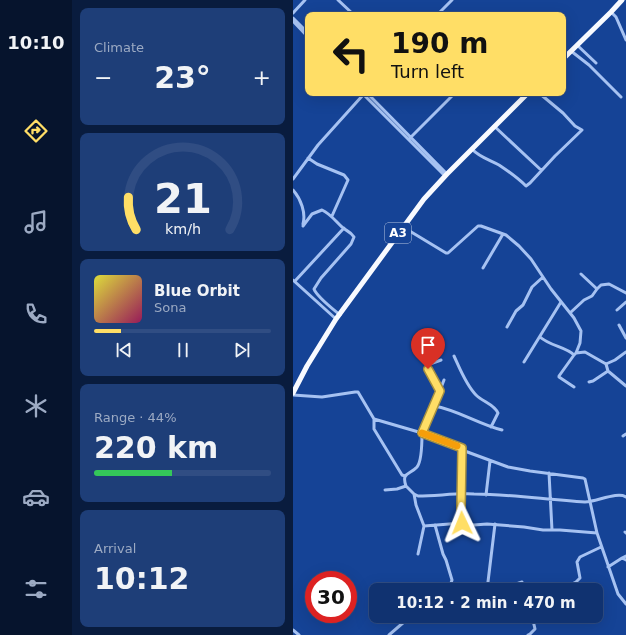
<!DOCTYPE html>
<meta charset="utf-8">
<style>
body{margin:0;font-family:"DejaVu Sans",sans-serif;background:#1e3e78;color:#f1f3f6;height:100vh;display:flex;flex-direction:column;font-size:15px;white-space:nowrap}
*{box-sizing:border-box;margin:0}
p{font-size:13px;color:#9caac3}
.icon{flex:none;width:22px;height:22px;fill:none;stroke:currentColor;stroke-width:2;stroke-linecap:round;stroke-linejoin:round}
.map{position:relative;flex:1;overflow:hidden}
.details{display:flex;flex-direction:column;gap:8px;padding:8px;background:#091c3e;width:221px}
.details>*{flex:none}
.banner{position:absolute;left:12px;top:12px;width:261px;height:84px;border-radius:8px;box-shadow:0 4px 16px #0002,0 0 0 1px #304d83;background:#ffde66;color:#111;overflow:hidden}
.speed{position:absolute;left:12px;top:571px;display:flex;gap:8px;font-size:20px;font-weight:700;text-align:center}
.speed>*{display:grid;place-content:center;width:52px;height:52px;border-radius:50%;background:#103270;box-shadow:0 4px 16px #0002,0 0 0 1px #304d83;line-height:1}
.speed .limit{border:6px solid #d22;background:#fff;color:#111}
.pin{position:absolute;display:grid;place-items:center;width:34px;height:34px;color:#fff;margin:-41px -17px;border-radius:50% 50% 50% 0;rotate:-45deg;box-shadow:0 0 4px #0007}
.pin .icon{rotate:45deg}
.me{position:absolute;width:44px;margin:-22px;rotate:358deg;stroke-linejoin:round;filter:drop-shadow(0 0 3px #0008)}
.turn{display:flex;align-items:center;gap:14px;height:84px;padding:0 20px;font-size:18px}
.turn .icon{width:52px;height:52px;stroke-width:2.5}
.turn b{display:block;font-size:28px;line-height:34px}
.big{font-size:30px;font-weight:600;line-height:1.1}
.details .widget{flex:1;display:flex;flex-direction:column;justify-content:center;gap:6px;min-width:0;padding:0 14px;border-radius:8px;background:#1e3e78}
.details .dial{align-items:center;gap:0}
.dial svg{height:104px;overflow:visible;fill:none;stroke:#304d83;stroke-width:7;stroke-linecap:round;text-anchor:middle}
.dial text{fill:#f1f3f6;stroke:none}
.song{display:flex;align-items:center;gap:12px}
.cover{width:48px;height:48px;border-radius:6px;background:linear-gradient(135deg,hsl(60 70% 55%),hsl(330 70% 35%))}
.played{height:4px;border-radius:2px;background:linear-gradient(90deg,#ffde66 15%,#304d83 15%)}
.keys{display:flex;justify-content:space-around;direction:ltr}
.heat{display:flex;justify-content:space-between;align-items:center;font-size:22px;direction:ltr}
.charge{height:6px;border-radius:3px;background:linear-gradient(90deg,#34c759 44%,#304d83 0)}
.trip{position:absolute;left:76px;top:583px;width:234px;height:40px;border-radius:8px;background:#103270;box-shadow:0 4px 16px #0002,0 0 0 1px #304d83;font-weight:600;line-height:40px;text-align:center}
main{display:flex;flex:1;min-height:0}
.tab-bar{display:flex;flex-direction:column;width:72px;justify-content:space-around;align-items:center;background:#06142d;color:#9caac3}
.tab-bar .icon{width:28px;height:28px}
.tab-bar .selected{color:#ffde66}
.tab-bar b{font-size:18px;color:#f1f3f6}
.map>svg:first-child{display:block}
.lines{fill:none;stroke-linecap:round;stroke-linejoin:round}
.minor{stroke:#a6c2f2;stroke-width:3}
.trunk{stroke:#f8faff;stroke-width:5}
.route-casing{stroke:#a69042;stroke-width:10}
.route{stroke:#ffde66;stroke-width:7}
.slow{stroke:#f59e0b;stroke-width:7}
.labels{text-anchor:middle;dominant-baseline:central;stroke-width:4;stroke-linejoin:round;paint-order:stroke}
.shield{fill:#154396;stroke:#b9c7e0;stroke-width:1}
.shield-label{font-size:12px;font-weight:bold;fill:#fff}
</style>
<main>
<nav class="tab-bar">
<b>10:10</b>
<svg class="icon selected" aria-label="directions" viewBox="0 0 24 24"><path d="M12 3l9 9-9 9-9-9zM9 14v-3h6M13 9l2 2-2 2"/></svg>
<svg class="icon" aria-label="music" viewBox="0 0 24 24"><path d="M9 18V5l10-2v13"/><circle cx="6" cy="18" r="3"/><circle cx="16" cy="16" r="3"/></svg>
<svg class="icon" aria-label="phone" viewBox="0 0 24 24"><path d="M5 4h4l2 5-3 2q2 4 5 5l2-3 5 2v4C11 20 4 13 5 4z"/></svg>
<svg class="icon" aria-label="climate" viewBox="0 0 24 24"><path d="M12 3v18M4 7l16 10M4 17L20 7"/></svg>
<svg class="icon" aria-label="car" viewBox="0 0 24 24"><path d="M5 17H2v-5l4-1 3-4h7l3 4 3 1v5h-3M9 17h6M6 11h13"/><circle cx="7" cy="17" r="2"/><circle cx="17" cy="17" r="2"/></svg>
<svg class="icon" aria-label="filters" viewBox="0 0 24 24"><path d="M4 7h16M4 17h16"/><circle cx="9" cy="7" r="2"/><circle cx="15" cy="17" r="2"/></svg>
</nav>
<section class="details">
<div class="widget"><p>Climate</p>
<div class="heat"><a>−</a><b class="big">23°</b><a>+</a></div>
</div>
<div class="widget dial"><svg viewBox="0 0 100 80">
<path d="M14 69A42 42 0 1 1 86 69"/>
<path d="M14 69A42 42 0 0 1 8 44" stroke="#ffde66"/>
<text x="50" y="56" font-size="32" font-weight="700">21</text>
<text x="50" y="72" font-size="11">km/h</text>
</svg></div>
<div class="widget">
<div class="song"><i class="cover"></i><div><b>Blue Orbit</b><p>Sona</p></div></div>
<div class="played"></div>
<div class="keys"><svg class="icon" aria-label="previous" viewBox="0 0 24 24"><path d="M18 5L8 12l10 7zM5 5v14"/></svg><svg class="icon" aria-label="pause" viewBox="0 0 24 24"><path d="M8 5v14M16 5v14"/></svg><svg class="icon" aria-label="next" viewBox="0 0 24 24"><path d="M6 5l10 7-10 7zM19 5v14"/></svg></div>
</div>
<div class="widget"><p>Range · 44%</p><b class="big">220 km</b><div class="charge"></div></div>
<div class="widget"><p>Arrival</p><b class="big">10:12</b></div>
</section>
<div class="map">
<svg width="333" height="635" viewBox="0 0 333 635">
<rect width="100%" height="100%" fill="#154396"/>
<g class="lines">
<path class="minor" d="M 45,0 L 61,15
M 318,12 L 323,17 L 333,40
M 0,13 L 12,0
M 144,15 L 159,0
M 0,18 L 15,33
M 0,21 L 15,37
M 284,45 L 303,63
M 278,51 L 296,65 L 328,97
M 75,94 L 154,174
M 72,96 L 152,176
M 201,126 L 248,170
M 117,138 L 162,93
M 179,149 C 186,157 197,160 206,165 C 215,171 225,178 233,186 L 237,183 L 262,156 L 289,130 L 282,126 L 270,113 L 246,93
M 15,158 L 24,164 L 51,175 L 55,180 L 39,216
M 0,179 L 25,145 L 70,95
M 0,190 C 8,199 13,213 10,224
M 10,226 L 19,214 L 29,210 C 38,214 43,222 50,228 C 54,231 58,232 61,237 L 58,244 L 28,278 L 21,289 C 24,297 40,309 47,315
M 110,227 L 153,253 L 155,253 L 185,226 L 188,226 L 213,235 L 226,246 L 238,259 L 258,289 L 281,318 L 288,331 L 287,343 L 283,353 L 281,355 L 266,376 L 266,377 L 281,387
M 190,268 L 210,234
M 288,274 L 304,289
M 0,280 L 43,319
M 2,281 L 51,228
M 324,310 L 333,302
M 277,313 L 291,300 L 299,296 L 304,289 L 308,285 L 316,284 L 333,293
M 326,325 L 333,338
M 214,327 L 223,311 L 230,305 L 239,287 L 250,277
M 247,337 C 257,346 273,347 281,355
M 283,353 L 292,352 L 313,364 L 315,371 L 300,381 L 296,382
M 161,356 C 167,369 173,385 183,395 C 190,402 201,404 205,413 L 198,427
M 231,362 L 268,302
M 313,364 L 322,360 L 333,352
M 315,371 L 333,386
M 147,391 L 135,369 L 137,364 L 148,360
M 0,395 L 29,397 L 62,392 L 65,392 L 81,419 L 81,429 L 109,475 L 112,476
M 141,406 L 151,380
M 81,419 L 129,433 L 141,406 C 165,410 185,424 209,430
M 330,436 L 333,434
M 256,473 L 259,530
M 113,486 L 121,494 L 125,496 C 144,496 162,493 181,494 C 218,494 255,500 292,502 C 303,502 325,491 333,497
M 92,490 L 104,489 L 113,486 C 108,472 117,475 124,467 C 129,461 129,440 129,433 L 168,447 L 169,450 L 215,467 L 237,471 L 290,478 L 292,479 L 304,533
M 121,494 L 123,505 L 131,526 L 125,554
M 193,495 L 197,461
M 169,523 L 168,508 L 169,450
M 142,525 L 150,554 L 153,560 L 159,580 L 157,586 L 154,590
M 131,526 L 169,523 L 181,525 L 194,524 L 231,527 L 250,530 L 267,530 L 304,533 L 325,594 L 333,604
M 332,532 L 333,533
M 333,556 L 329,558 L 333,560
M 315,567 L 329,558
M 194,590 L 202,524
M 205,590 L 229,582 L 232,590
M 266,590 L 283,582 L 287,578 L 284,562 L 287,557 L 308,547
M 0,630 L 6,635
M 96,635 L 118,616
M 235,635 L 237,634 L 242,629 L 239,616"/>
<path class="trunk" d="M 270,59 L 318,12 L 329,0
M 0,393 L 14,366 L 43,319 L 131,199 L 154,174 L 235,93"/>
</g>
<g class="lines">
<g class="route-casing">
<path id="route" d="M 135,369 L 147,391 L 129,433 L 169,448 L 168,508 L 169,523"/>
</g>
<use href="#route" class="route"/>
<path class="slow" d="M 129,433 L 164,446"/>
</g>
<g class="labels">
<rect class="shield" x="92" y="223" width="26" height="20" rx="3"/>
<g class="shield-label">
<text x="105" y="233">A3</text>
</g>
</g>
</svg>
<div class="speed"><div class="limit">30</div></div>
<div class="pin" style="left:135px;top:369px;background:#d93025"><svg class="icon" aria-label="arrive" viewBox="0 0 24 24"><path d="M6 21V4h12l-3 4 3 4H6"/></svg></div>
<svg class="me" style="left:169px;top:523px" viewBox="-20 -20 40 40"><path d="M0-17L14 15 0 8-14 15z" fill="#ffde66" stroke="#fff" stroke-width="4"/></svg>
<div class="trip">10:12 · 2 min · 470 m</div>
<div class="banner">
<div class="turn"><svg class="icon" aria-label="left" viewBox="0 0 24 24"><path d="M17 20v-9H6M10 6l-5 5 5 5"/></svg><div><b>190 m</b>Turn left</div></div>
</div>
</div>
</main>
